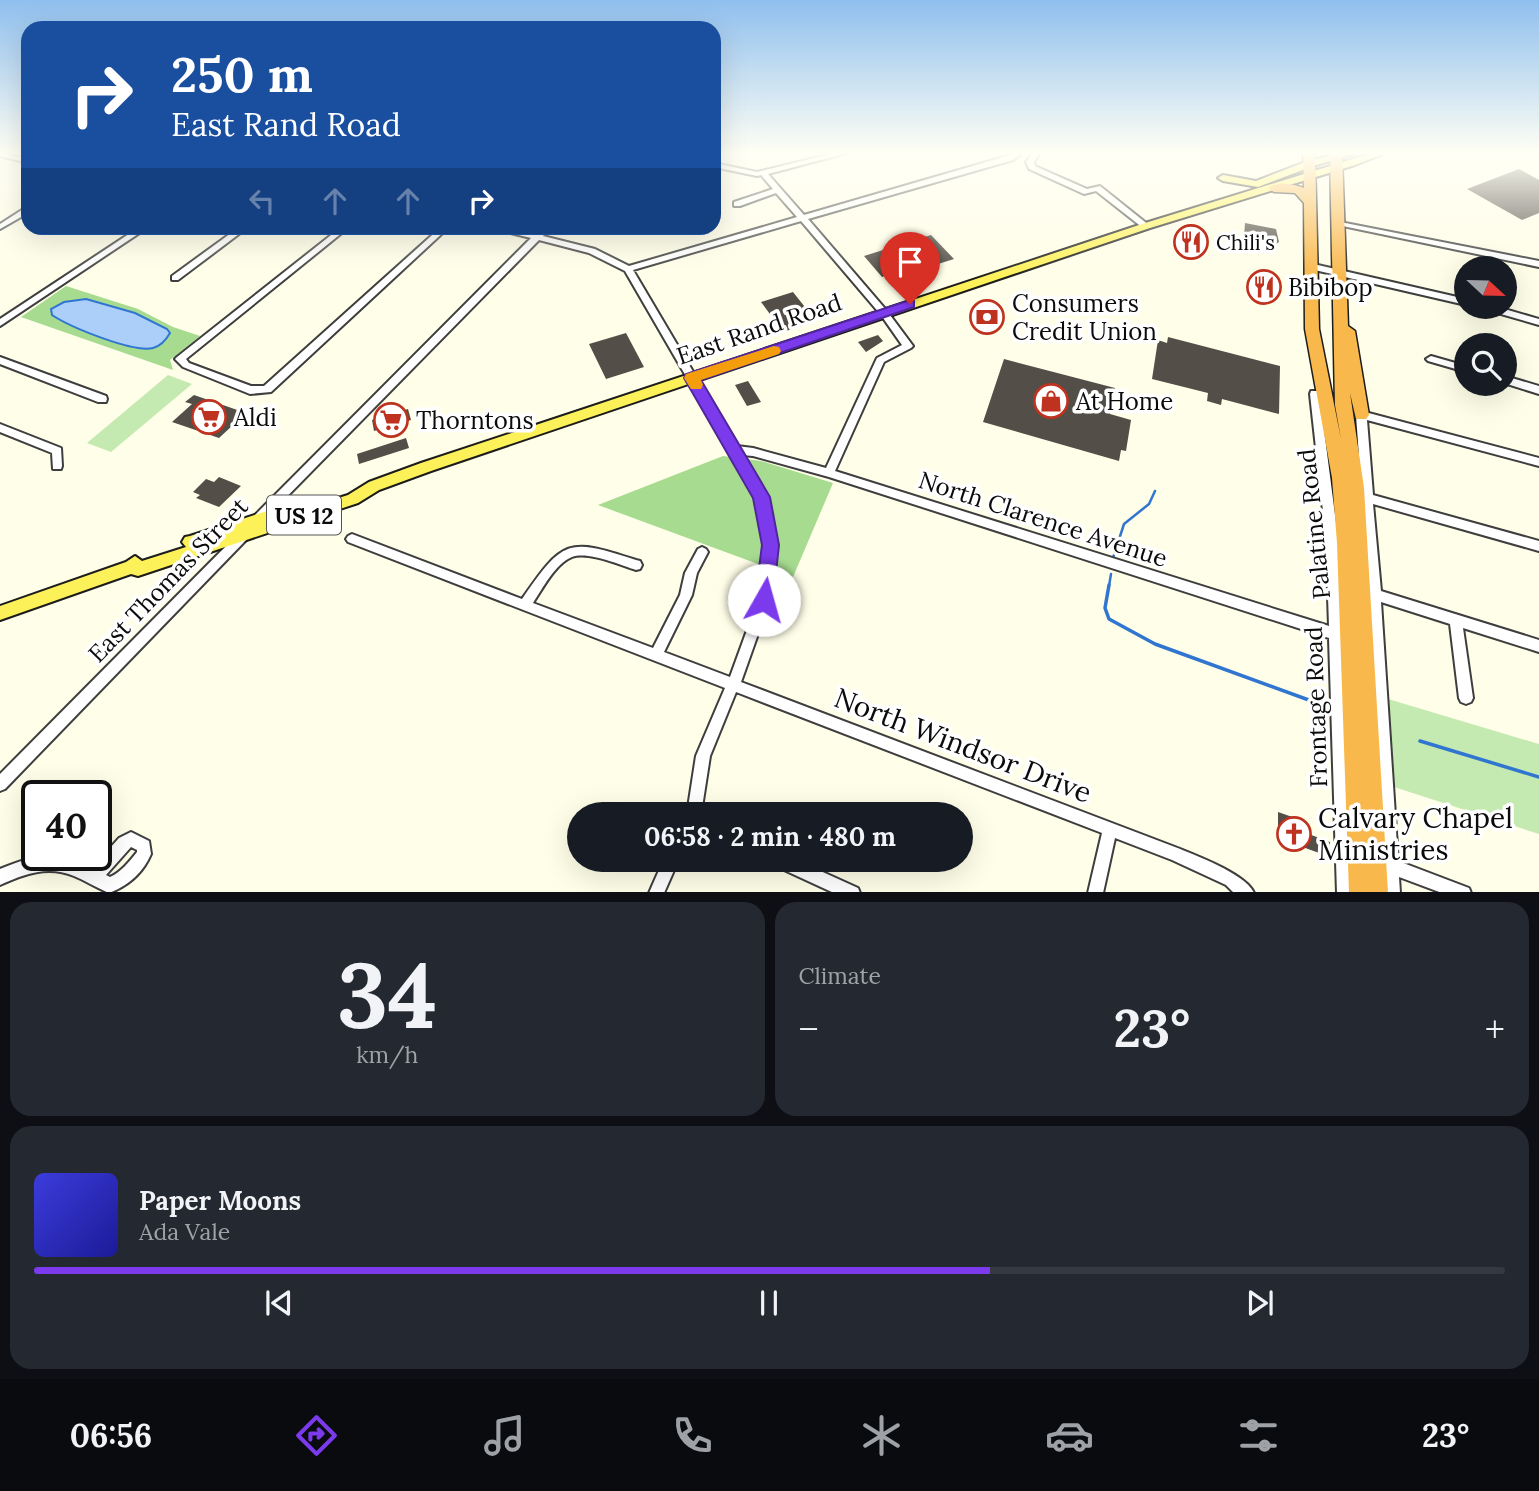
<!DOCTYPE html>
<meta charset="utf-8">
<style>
body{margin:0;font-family:Lora,serif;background:#242831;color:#f1f3f6;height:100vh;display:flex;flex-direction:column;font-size:26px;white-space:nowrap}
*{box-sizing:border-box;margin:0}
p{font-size:23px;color:#9ea1a6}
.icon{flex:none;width:38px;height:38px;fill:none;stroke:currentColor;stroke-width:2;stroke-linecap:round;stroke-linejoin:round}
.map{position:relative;height:892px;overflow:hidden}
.details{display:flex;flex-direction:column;gap:10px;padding:10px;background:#0d0f14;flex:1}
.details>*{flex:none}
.top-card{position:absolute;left:21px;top:21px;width:700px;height:214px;border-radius:21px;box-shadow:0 7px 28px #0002;background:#1a4fa0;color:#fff;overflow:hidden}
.needle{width:46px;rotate:112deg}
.tools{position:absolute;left:1454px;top:256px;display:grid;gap:14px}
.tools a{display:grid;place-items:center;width:63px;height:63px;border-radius:50%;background:#171b24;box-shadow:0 7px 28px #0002;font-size:35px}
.speed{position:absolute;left:21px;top:780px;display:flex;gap:14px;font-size:35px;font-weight:700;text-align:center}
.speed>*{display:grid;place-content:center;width:91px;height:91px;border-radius:50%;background:#171b24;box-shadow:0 7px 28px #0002;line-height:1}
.speed .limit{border:4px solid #111;border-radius:10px;background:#fff;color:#111}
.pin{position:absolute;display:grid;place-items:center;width:60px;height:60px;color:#fff;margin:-72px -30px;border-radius:50% 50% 50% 0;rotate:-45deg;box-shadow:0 0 7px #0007}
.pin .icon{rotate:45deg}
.me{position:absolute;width:77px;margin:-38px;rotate:7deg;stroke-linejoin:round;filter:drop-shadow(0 0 5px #0008)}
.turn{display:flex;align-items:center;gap:24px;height:147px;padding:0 35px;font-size:32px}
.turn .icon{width:91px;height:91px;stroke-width:2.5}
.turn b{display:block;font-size:49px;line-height:60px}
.lanes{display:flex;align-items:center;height:66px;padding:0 35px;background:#0003;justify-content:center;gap:35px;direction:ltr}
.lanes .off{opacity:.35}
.big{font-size:52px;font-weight:800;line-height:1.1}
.details .tile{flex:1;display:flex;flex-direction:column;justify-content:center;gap:10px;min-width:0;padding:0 24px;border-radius:21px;background:#242831}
.details .dial{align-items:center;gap:0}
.dial b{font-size:91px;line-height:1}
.song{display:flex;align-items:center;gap:21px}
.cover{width:84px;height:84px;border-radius:10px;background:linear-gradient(135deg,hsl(240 70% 55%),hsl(240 70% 35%))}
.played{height:7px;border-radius:4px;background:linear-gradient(90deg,#7c3aed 65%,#363941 65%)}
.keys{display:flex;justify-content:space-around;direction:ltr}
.heat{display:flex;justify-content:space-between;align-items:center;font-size:38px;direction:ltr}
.details .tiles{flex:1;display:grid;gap:10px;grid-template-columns:1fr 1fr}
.tile:last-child{grid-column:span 2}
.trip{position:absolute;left:567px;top:802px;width:406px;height:70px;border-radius:35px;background:#171b24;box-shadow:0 7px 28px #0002;font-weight:800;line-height:70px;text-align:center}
.tab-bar{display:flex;height:112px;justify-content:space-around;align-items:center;background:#090b0e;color:#9ea1a6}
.tab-bar .icon{width:49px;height:49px}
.tab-bar .on{color:#7c3aed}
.tab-bar b{font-size:32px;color:#f1f3f6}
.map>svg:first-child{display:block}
.green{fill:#c5eab1}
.forest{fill:#a6db90}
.water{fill:#abcff8;stroke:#3076d1;stroke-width:2}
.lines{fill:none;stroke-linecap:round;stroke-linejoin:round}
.stream-far1{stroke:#3076d1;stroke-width:2.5}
.stream{stroke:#3076d1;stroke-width:3.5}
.building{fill:#534e47}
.minor-casing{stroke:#3e3e3e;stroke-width:4}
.major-casing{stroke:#1c1c1c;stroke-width:4}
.highway-casing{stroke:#1c1c1c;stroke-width:3}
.minor{fill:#fff;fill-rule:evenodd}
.major{fill:#fdf15a;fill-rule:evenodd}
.highway{fill:#f9b84c;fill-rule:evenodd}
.route{fill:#7c3aed;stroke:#51269a;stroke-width:2}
.slow{fill:#f59e0b}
.labels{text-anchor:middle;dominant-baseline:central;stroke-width:7;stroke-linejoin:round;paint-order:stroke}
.far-poi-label{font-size:21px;fill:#0b0b0b;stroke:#fff;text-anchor:start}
.shield{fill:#fff;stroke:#545454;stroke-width:2}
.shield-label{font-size:23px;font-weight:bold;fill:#0b0b0b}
.poi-label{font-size:24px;fill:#0b0b0b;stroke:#fff;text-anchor:start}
.street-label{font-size:24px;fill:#0b0b0b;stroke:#fff}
.near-street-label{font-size:28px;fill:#0b0b0b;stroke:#fff}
.near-poi-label{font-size:28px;fill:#0b0b0b;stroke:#fff;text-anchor:start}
</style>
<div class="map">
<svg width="1539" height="893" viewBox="0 0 1539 893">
<rect width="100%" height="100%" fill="#fffee8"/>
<path class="green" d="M 168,375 L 192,384 L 111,452 L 87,443 Z
M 1388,699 L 1539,744 L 1539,834 L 1394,787 Z"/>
<path class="forest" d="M 66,286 L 138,309 L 173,327 L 200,336 L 170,360 L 173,370 L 21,317 Z
M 723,456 L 761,461 L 833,483 L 793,577 L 598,505 Z"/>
<path class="water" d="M 86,299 L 135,313 L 167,329 L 170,333 C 166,340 161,346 153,348 C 133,353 70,327 52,315 L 51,309 L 64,302 Z"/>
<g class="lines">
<path class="stream-far1" d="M 1113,558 L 1124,524 L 1149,504 L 1155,491
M 1109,586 L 1111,574"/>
<path class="stream" d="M 1109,585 L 1105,608 L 1109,619 L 1155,644 L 1317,703
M 1420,741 L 1539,777"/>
</g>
<path class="building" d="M 1519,169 L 1539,180 L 1539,213 L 1522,220 L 1467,189 Z
M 1245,223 L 1276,229 L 1279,242 L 1276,244 L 1244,237 Z
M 1192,232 L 1206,240 L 1190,248 L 1178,238 Z
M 931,235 L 954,259 L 906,274 L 903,270 L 882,277 L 864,256 Z
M 793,292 L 816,321 L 783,332 L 761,302 Z
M 991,308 L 999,316 L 997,322 L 969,315 Z
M 626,333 L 644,367 L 606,379 L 589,344 Z
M 878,335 L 883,341 L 866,352 L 858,342 Z
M 1168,337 L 1280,366 L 1279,414 L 1222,399 L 1221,405 L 1207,401 L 1208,393 L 1152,379 L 1158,340 L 1167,343 Z
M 1004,359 L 1115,388 L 1110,414 L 1131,420 L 1126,451 L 1121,450 L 1119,461 L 983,422 Z
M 748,381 L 761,402 L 747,406 L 735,385 Z
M 194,395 L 246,413 L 219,438 L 172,422 L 192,404 L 185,402 Z
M 408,409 L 411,420 L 374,431 L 372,420 Z
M 406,438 L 409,448 L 359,464 L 357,454 Z
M 219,477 L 241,486 L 219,507 L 196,498 L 200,495 L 193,492 L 206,479 L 214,482 Z
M 1278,812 L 1298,819 L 1298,830 L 1330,842 L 1330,857 L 1278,838 Z"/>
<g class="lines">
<g class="minor-casing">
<path id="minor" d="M 0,153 L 28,159 L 28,163 L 0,156 Z
M 835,153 L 847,153 L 768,174 L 804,215 L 1007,156 L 1011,154 L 1011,153 L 1018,153 L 1020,155 L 1013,160 L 808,219 L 887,311 L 913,346 L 911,348 L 884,362 L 835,471 L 1329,626 L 1326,538 L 1310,394 L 1311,391 L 1319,391 L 1338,538 L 1353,893 L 1337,893 L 1329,638 L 829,477 L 753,456 L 742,455 L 767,497 L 776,545 L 770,600 L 741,682 L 1175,847 C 1195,855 1246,874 1254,893 L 1234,893 L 1226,885 L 1172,860 L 1115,838 L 1103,893 L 1088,893 L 1102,833 L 736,692 L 710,756 L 701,814 L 687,814 L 696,756 L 725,688 L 348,542 L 346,539 L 348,536 L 352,534 L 522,599 C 563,540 567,537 636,560 L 640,561 L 642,565 L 640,569 L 636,570 C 620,565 588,551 572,557 C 555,564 543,588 533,603 L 653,648 L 680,595 L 685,573 L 698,549 L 702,547 L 706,549 L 708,552 L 697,573 L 692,595 L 664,652 L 730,677 L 758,600 L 764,545 L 756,497 L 625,271 L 589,253 L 539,240 L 260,524 L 256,526 L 252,524 L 250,521 L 252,518 L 531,238 L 498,230 L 497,228 L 509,228 L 535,234 L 542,228 L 550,228 L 543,236 L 595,249 L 629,266 L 797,217 L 776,193 L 740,206 L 734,206 L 734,202 L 773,189 L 761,175 L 757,176 L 714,167 L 714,163 L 757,172 ZM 801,221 L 881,315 L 902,345 L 877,358 L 826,468 L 753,448 L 737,446 L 633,270 Z
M 1033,153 L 1040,153 L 1034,162 L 1035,166 L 1087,189 L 1100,186 L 1150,226 L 1149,228 L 1143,228 L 1096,191 L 1084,194 L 1029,169 L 1026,162 Z
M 25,208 L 28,208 L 28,213 L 0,229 L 0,224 Z
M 1335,221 L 1539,261 L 1539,267 L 1338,225 L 1334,223 Z
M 138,228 L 147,228 L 0,326 L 0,319 Z
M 238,228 L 247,228 L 178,280 L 172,280 L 172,276 Z
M 340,228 L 348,228 L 186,359 L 189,363 L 251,386 L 264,386 L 440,228 L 448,228 L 271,392 L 250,394 L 183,367 L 175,359 L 177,357 Z
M 1309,263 L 1466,299 L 1466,305 L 1306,268 L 1306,264 Z
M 1479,306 L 1494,306 L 1539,319 L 1539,325 L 1480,308 Z
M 1431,356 L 1466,366 L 1466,372 L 1428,361 L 1426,359 Z
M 0,357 L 106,396 L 107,399 L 106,402 L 98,402 L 0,364 Z
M 1505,376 L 1539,386 L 1539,394 L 1504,383 Z
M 1361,411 L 1539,458 L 1539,466 L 1367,420 L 1373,495 L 1539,541 L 1539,551 L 1373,504 L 1381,591 L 1539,640 L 1539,652 L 1463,628 L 1473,698 L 1471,702 L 1466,704 L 1461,702 L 1459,698 L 1450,624 L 1381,602 L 1398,861 L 1469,888 L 1471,893 L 1442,893 L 1399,877 L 1400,893 L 1384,893 L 1369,595 L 1356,415 Z
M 0,424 L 61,448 L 62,466 L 61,469 L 53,469 L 52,453 L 0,432 Z
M 243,531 L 247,533 L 249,536 L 247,539 L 5,789 L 0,791 L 0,774 L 239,533 Z
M 131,832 L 149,841 L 151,854 C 143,873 128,886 109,893 C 97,888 86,881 74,876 C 48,865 24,874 0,885 L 0,869 C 36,854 55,851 92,868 L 119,838 ZM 131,847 L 137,850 L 137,852 C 129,862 121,872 110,877 L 106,875 Z
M 664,859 L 679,859 L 664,893 L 649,893 Z
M 769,859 L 794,859 L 858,888 L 860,893 L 834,893 L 771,864 Z"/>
</g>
<g class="major-casing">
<path id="major" d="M 1341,153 L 1356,153 L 1313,166 L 1258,187 L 1223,181 L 1218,178 L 1223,175 L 1256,181 L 1305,162 Z
M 1372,153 L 1386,153 L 1355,165 L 1150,228 L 431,471 L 379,490 L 358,503 L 138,576 L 131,574 L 0,620 L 0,606 L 126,562 L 135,556 L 142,561 L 186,547 L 182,542 L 185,537 L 190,536 L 307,498 L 312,500 L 313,506 L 348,495 L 369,482 L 421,463 L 1142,224 Z"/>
</g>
<g class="highway-casing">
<path id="highway" d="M 1303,153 L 1315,153 L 1319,329 L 1341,439 L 1335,405 L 1330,153 L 1342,153 L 1348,326 L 1355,331 L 1369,415 L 1366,419 L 1356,419 L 1350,393 L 1364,488 L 1388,893 L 1349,893 L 1337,543 L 1332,478 L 1305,329 L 1304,203 L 1295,193 L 1274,192 L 1268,188 C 1277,181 1293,184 1304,188 Z"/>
</g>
<use href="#minor" class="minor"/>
<use href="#major" class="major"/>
<use href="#highway" class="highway"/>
</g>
<linearGradient id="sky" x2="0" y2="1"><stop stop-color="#8fbfee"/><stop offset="0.55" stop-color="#fffff5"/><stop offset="1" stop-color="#fffff5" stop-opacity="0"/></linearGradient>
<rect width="1539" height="278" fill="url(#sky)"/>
<path class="route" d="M 910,300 L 914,301 L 914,307 L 701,380 L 770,497 L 779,545 L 773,600 L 770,606 L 764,608 L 757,606 L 755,600 L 762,545 L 753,498 L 684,378 L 686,374 Z"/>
<path class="slow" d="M 774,346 L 779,347 L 781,351 L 779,354 L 701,380 L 703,385 L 701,389 L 691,389 L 684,378 L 686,374 Z"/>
<defs>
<g id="restaurant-ring" transform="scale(1.75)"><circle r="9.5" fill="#fff" stroke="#be321f" stroke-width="1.5"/><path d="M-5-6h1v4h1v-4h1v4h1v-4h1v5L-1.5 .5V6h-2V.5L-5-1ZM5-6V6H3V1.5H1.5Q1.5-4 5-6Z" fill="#be321f"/></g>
<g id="bank-ring" transform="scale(1.75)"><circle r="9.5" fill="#fff" stroke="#be321f" stroke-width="1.5"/><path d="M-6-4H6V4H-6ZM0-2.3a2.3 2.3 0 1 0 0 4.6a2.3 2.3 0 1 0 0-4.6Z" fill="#be321f"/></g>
<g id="shop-ring" transform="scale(1.75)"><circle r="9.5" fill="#fff" stroke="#be321f" stroke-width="1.5"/><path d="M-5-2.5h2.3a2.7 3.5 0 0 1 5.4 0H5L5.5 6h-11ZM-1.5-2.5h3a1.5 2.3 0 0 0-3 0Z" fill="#be321f"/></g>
<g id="supermarket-ring" transform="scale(1.75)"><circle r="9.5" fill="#fff" stroke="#be321f" stroke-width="1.5"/><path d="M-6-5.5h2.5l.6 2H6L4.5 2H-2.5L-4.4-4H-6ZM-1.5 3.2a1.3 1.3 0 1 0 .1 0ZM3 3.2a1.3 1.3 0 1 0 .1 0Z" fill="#be321f"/></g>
<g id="church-ring" transform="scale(1.75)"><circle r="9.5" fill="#fff" stroke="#be321f" stroke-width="1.5"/><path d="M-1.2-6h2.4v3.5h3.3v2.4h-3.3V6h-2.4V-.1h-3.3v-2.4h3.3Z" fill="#be321f"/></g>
</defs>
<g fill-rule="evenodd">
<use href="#restaurant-ring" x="1191" y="242"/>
<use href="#restaurant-ring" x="1264" y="287"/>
<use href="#bank-ring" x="987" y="317"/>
<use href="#shop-ring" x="1051" y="401"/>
<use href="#supermarket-ring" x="209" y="417"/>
<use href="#supermarket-ring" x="391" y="420"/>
<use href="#church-ring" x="1294" y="834"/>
</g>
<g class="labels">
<g class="far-poi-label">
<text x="1216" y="242">Chili's</text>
</g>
<rect class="shield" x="267" y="495.5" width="74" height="39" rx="5"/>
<g class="shield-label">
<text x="304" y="515">US 12</text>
</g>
<g class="poi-label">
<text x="1288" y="287">Bibibop</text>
<text x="1012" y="303">Consumers<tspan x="1012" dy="28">Credit Union</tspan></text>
<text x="1076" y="401">At Home</text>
<text x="234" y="417">Aldi</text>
<text x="416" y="420">Thorntons</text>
</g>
<g class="street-label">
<text transform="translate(759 329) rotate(-19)">East Rand Road</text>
<text transform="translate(1043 519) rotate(18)">North Clarence Avenue</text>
<text transform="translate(1314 524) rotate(-96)">Palatine Road</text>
<text transform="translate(168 580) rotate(-46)">East Thomas Street</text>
<text transform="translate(1316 707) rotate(-92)">Frontage Road</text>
</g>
<g class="near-street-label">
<text transform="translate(963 745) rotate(21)">North Windsor Drive</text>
</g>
<g class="near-poi-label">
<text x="1318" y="818">Calvary Chapel<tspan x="1318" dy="32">Ministries</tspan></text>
</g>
</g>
</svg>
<div class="tools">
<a><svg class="needle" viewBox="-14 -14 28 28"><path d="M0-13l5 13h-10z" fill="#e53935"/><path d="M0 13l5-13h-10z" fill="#9ea1a6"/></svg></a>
<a><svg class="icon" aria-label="search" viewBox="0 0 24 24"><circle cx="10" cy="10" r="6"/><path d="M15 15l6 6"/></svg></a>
</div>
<div class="speed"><div class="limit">40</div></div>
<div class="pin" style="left:910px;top:304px;background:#d93025"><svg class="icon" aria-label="arrive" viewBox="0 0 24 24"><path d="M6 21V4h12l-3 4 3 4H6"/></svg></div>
<svg class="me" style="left:764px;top:600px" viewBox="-20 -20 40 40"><circle r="19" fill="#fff"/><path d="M0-13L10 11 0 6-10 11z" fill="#7c3aed"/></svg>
<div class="trip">06:58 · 2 min · 480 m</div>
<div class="top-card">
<div class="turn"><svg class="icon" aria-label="right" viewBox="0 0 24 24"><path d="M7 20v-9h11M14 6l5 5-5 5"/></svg><div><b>250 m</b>East Rand Road</div></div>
<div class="lanes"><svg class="icon off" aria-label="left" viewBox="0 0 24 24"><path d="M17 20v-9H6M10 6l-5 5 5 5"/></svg><svg class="icon off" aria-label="ahead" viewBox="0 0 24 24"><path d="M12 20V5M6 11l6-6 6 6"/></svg><svg class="icon off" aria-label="ahead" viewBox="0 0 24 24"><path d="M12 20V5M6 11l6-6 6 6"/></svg><svg class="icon" aria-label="right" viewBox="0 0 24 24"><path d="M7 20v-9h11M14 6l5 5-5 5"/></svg></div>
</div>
</div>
<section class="details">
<div class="tiles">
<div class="tile dial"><b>34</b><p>km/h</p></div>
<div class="tile"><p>Climate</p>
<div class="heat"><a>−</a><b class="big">23°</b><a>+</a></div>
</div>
<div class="tile">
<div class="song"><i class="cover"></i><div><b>Paper Moons</b><p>Ada Vale</p></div></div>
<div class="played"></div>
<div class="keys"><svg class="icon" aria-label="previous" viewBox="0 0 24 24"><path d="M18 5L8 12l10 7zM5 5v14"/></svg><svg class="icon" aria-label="pause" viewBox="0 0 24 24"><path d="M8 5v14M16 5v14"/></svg><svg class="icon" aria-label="next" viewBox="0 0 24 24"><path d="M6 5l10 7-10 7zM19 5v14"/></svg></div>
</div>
</div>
</section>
<nav class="tab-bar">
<b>06:56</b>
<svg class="icon on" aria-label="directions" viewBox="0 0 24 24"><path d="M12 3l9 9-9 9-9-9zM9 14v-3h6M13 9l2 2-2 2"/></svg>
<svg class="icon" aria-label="music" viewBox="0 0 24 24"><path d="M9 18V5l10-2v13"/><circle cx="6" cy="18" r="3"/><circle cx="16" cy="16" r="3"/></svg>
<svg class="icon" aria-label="phone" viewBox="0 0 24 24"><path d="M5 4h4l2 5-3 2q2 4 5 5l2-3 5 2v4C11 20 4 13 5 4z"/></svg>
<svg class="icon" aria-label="climate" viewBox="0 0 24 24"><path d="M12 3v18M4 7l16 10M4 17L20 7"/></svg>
<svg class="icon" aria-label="car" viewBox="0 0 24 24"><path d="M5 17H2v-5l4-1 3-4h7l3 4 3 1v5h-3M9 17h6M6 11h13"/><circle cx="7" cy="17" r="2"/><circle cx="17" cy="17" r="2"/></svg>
<svg class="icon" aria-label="filters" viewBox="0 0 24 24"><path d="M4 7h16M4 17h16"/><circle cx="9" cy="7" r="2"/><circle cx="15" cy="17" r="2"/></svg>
<b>23°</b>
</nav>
